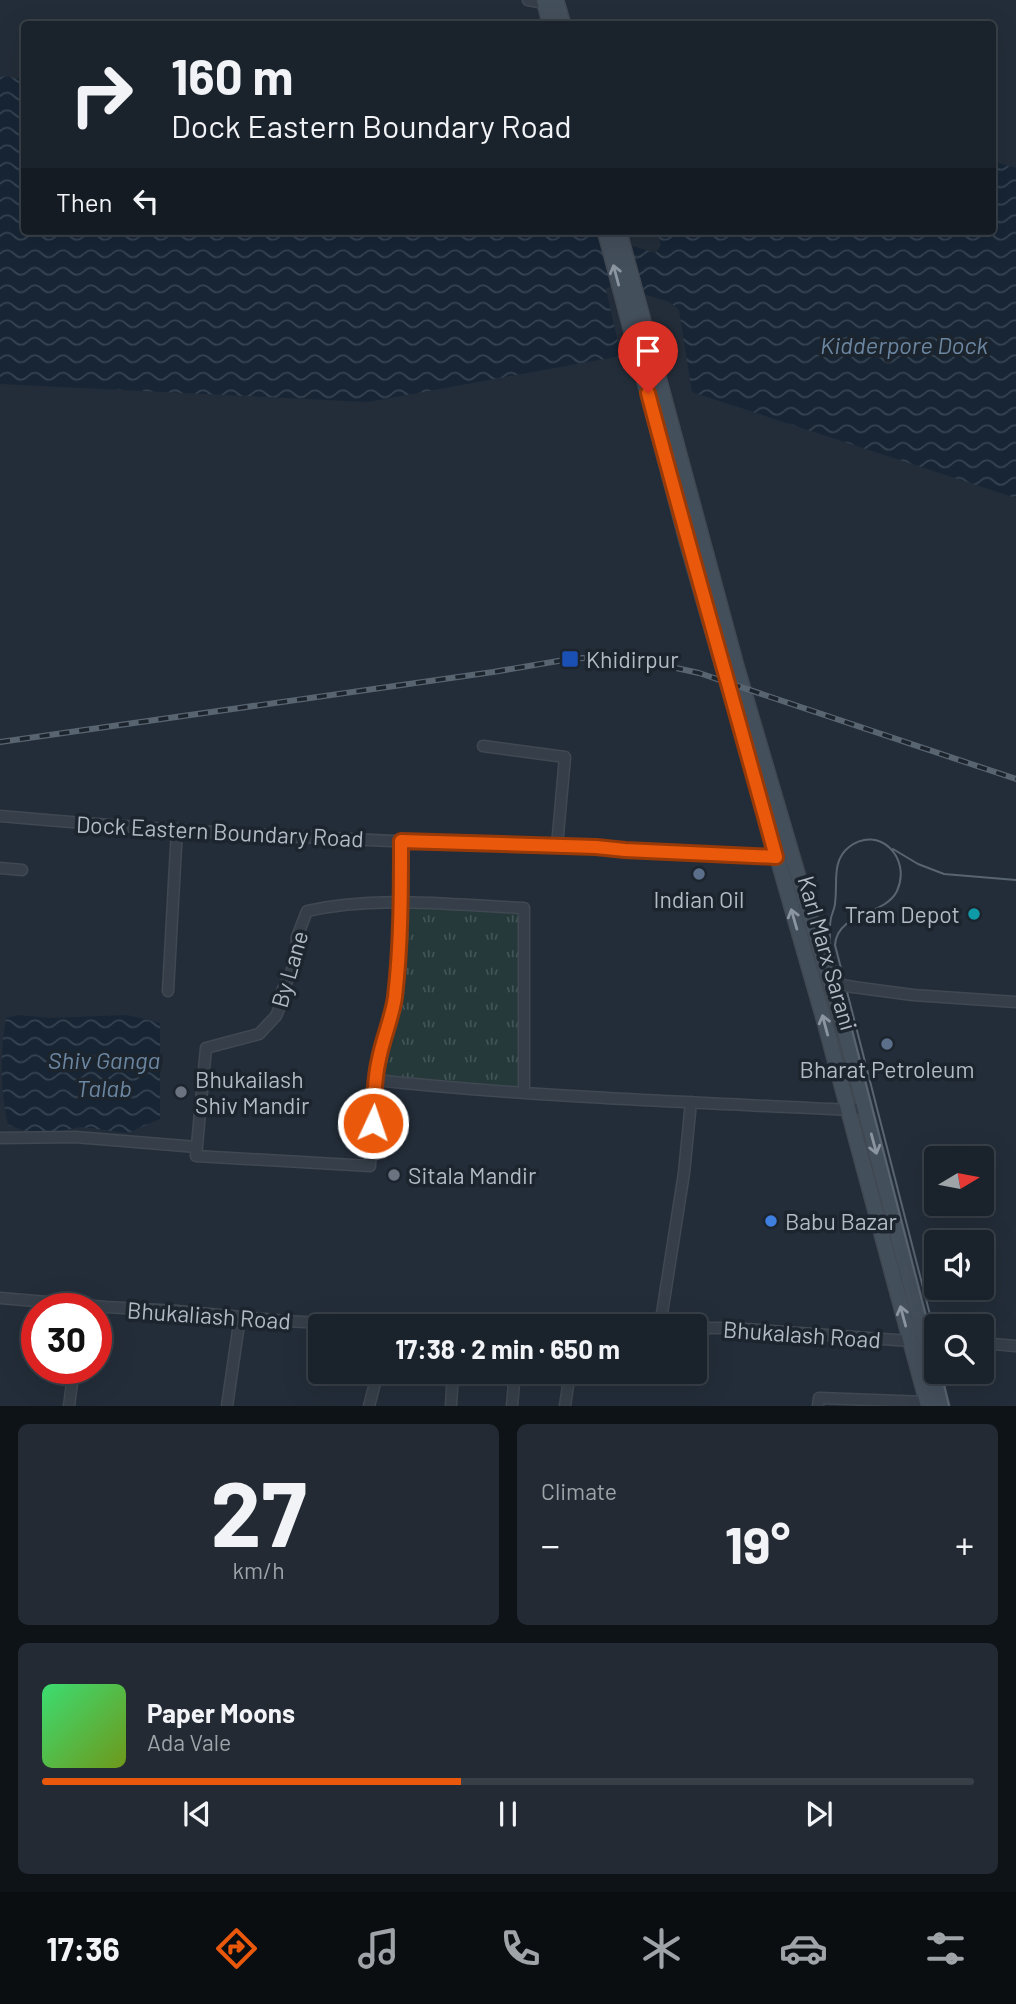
<!DOCTYPE html>
<meta charset="utf-8">
<style>
body{margin:0;font-family:Barlow,sans-serif;background:#232a33;color:#f1f3f6;height:100vh;display:flex;flex-direction:column;font-size:26px;white-space:nowrap}
*{box-sizing:border-box;margin:0}
p{font-size:23px;color:#9fa4a9}
.icon{flex:none;width:38px;height:38px;fill:none;stroke:currentColor;stroke-width:2;stroke-linecap:round;stroke-linejoin:round}
.map{position:relative;height:1406px;overflow:hidden}
.details{display:flex;flex-direction:column;gap:18px;padding:18px;background:#0e1318;flex:1}
.details>*{flex:none}
.banner{position:absolute;left:21px;top:21px;width:975px;height:214px;border-radius:7px;box-shadow:0 7px 28px #0002,0 0 0 2px #383f47;background:#1a222b;color:#f1f3f6;overflow:hidden}
.needle{width:46px;rotate:80deg}
.tools{position:absolute;left:924px;top:1146px;display:grid;gap:14px}
.tools a{display:grid;place-items:center;width:70px;height:70px;border-radius:7px;background:#1a222b;box-shadow:0 7px 28px #0002,0 0 0 2px #383f47;font-size:35px}
.speed{position:absolute;left:21px;top:1293px;display:flex;gap:14px;font-size:35px;font-weight:700;text-align:center}
.speed>*{display:grid;place-content:center;width:91px;height:91px;border-radius:50%;background:#1a222b;box-shadow:0 7px 28px #0002,0 0 0 2px #383f47;line-height:1}
.speed .limit{border:10px solid #d22;background:#fff;color:#111}
.pin{position:absolute;display:grid;place-items:center;width:60px;height:60px;color:#fff;margin:-72px -30px;border-radius:50% 50% 50% 0;rotate:-45deg;box-shadow:0 0 7px #0007}
.pin .icon{rotate:45deg}
.me{position:absolute;width:77px;margin:-38px;rotate:3deg;stroke-linejoin:round;filter:drop-shadow(0 0 5px #0008)}
.turn{display:flex;align-items:center;gap:24px;height:147px;padding:0 35px;font-size:32px}
.turn .icon{width:91px;height:91px;stroke-width:2.5}
.turn b{display:block;font-size:49px;line-height:60px}
.then{display:flex;align-items:center;height:66px;padding:0 35px;background:#0003;gap:14px;font-size:26px}
.big{font-size:52px;font-weight:700;line-height:1.1}
.details .tile{flex:1;display:flex;flex-direction:column;justify-content:center;gap:10px;min-width:0;padding:0 24px;border-radius:10px;background:#232a33}
.details .dial{align-items:center;gap:0}
.dial b{font-size:91px;line-height:1}
.song{display:flex;align-items:center;gap:21px}
.cover{width:84px;height:84px;border-radius:10px;background:linear-gradient(135deg,hsl(140 70% 55%),hsl(80 70% 35%))}
.played{height:7px;border-radius:4px;background:linear-gradient(90deg,#ea580c 45%,#383f47 45%)}
.keys{display:flex;justify-content:space-around;direction:ltr}
.heat{display:flex;justify-content:space-between;align-items:center;font-size:38px;direction:ltr}
.details .tiles{flex:1;display:grid;gap:18px;grid-template-columns:1fr 1fr}
.tile:last-child{grid-column:span 2}
.trip{position:absolute;left:308px;top:1314px;width:399px;height:70px;border-radius:7px;background:#1a222b;box-shadow:0 7px 28px #0002,0 0 0 2px #383f47;font-weight:700;line-height:70px;text-align:center}
.dock{display:flex;height:112px;justify-content:space-around;align-items:center;background:#0a0e11;color:#9fa4a9}
.dock .icon{width:49px;height:49px}
.dock .current{color:#ea580c}
.dock b{font-size:32px;color:#f1f3f6}
.map>svg:first-child{display:block}
.grass{fill:url(#grass-tufts)}
.water{fill:url(#water-waves)}
.lines{fill:none;stroke-linecap:round;stroke-linejoin:round}
.street-casing{stroke:#404852;stroke-width:13}
.secondary-casing{stroke:#404852;stroke-width:17}
.street{stroke:#363f49;stroke-width:10}
.secondary{stroke:#444f5c;stroke-width:14}
.tram{stroke:#586470;stroke-width:2}
.rail-casing{stroke:#586470;stroke-width:6}
.rail{stroke:#1c242e;stroke-width:3.5;stroke-dasharray:10;stroke-linecap:butt}
.street-bridge-casing{stroke:#404852;stroke-width:13;stroke-linecap:butt}
.street-bridge{stroke:#363f49;stroke-width:10}
.oneway{stroke:#8b95a0}
.route-casing{stroke:#983908;stroke-width:18}
.route{stroke:#ea580c;stroke-width:12}
.transit-dot{fill:#1a4fb4;stroke:#1c242e;stroke-width:2.5}
.service-dot{fill:#5c6f8a;stroke:#1c242e;stroke-width:2.5}
.culture-dot{fill:#0f9aa8;stroke:#1c242e;stroke-width:2.5}
.worship-dot{fill:#6b7280;stroke:#1c242e;stroke-width:2.5}
.shop-dot{fill:#3f7fe0;stroke:#1c242e;stroke-width:2.5}
.labels{text-anchor:middle;dominant-baseline:central;stroke-width:7;stroke-linejoin:round;paint-order:stroke}
.poi-label{font-size:23px;fill:#b1bac5;stroke:#1c242e;text-anchor:start}
.street-label{font-size:23px;fill:#b1bac5;stroke:#1c242e}
.water-label{font-size:24px;font-style:italic;fill:#6c87a2;stroke:#1c242e}
</style>
<div class="map">
<svg width="1016" height="1406" viewBox="0 0 1016 1406">
<defs>
<pattern id="grass-tufts" width="24" height="20" patternUnits="userSpaceOnUse" patternTransform="scale(1.75)"><rect width="24" height="20" fill="#25393a"/><path d="M3 7l-1-3M5 7V3M7 7l1-3M15 17l-1-3M17 17v-4M19 17l1-3" fill="none" stroke="#425455"/></pattern>
<pattern id="water-waves" width="16" height="10" patternUnits="userSpaceOnUse" patternTransform="scale(1.75)"><rect width="16" height="10" fill="#172535"/><path d="M0 5q4-4 8 0t8 0" fill="none" stroke="#364351"/></pattern>
</defs>
<rect width="100%" height="100%" fill="#232d39"/>
<path class="grass" d="M 406,906 L 521,911 L 520,1088 L 383,1075 L 398,1014 Z"/>
<path class="water" d="M 0,76 L 24,79 L 24,231 L 592,231 L 593,234 L 656,253 L 661,245 L 657,231 L 992,231 L 992,161 L 1016,168 L 1016,498 L 692,392 L 679,310 L 670,302 L 612,285 L 606,289 L 621,356 L 368,402 L 0,384 Z
M 19,1015 L 50,1018 L 127,1015 L 160,1023 L 160,1119 L 128,1133 L 81,1127 L 60,1131 L 26,1131 L 8,1125 C 0,1090 0,1053 6,1018 Z"/>
<g class="lines">
<g class="street-casing">
<path id="street" d="M 528,0 L 544,3
M 483,746 L 565,757 L 557,846
M 0,816 C 198,834 397,843 596,847 L 625,850 L 776,857
M 401,841 C 401,893 402,945 395,997 C 392,1018 383,1038 379,1059 C 371,1093 372,1131 370,1166 L 196,1156 L 206,1048 L 259,1034 L 276,1016 L 282,1002 L 283,989 L 291,973 L 296,956 L 297,937 L 307,911 C 377,895 453,905 524,908 L 524,1092
M 0,868 L 22,870
M 853,987 L 913,995 L 1016,1002
M 168,991 L 177,829
M 375,1080 C 532,1097 690,1102 848,1110 L 865,1107
M 0,1138 L 75,1137 L 197,1147
M 0,1298 L 106,1307 L 177,1311 L 286,1321 L 377,1326
M 660,1326 L 684,1173 L 691,1102
M 695,1328 L 732,1328 L 910,1341 L 936,1341
M 982,1343 L 1016,1346
M 69,1406 L 74,1368
M 227,1406 L 240,1317
M 369,1406 L 378,1372
M 451,1406 L 453,1372
M 512,1406 L 515,1372
M 565,1406 L 570,1372
M 818,1406 L 819,1398 L 927,1402"/>
</g>
<g class="secondary-casing">
<path id="secondary" d="M 544,0 L 550,24
M 556,0 L 563,24
M 605,231 L 687,542 L 825,1023 L 928,1406
M 619,231 L 736,665 L 808,910 L 843,1024 L 942,1406"/>
</g>
<use href="#street" class="street"/>
<use href="#secondary" class="secondary"/>
<path class="tram" d="M 893,849 L 918,864 L 944,874 L 1016,880
M 936,1338 L 835,945 C 837,912 885,916 897,891 C 912,858 879,824 849,847 C 831,861 838,884 835,903 C 835,908 832,913 831,918 C 829,927 830,937 830,945 L 936,1355
M 941,1372 L 949,1406"/>
<g class="rail-casing">
<path id="rail" d="M 0,742 L 493,672 L 570,659 L 597,657 L 618,658 L 667,666 L 699,673 L 1016,779"/>
</g>
<use href="#rail" class="rail"/>
<g class="street-bridge-casing">
<path id="street-bridge" d="M 837,984 L 853,987"/>
</g>
<use href="#street-bridge" class="street-bridge"/>
</g>
<defs><path id="oneway-shaft" d="M-6 0H5M1.5-3L5.5 0L1.5 3" fill="none" stroke-width="1.6" stroke-linecap="round" stroke-linejoin="round" transform="scale(1.75)"/></defs>
<g class="oneway">
<use href="#oneway-shaft" transform="translate(616 275) rotate(-105)"/>
<use href="#oneway-shaft" transform="translate(794 919) rotate(-106)"/>
<use href="#oneway-shaft" transform="translate(825 1025) rotate(-105)"/>
<use href="#oneway-shaft" transform="translate(874 1144) rotate(75)"/>
<use href="#oneway-shaft" transform="translate(903 1316) rotate(-105)"/>
</g>
<g class="lines">
<g class="route-casing">
<path id="route" d="M 373,1123 C 374,1101 374,1080 379,1059 C 383,1038 392,1018 395,997 C 401,945 401,893 401,841 L 596,847 L 625,850 L 776,857 C 734,702 689,548 648,393"/>
</g>
<use href="#route" class="route"/>
</g>
<rect class="transit-dot" x="561" y="650" width="18" height="18" rx="3.5"/>
<g class="service-dot">
<circle cx="699" cy="874" r="7"/>
<circle cx="887" cy="1044" r="7"/>
</g>
<circle class="culture-dot" cx="974" cy="914" r="7"/>
<g class="worship-dot">
<circle cx="181" cy="1092" r="7"/>
<circle cx="394" cy="1175" r="7"/>
</g>
<circle class="shop-dot" cx="771" cy="1221" r="7"/>
<g class="labels">
<g class="poi-label">
<text x="586" y="659">Khidirpur</text>
<text x="699" y="899" text-anchor="middle">Indian Oil</text>
<text x="960" y="914" text-anchor="end">Tram Depot</text>
<text x="887" y="1069" text-anchor="middle">Bharat Petroleum</text>
<text x="195" y="1079">Bhukailash<tspan x="195" dy="26">Shiv Mandir</tspan></text>
<text x="408" y="1175">Sitala Mandir</text>
<text x="785" y="1221">Babu Bazar</text>
</g>
<g class="street-label">
<text transform="translate(220 831) rotate(3)">Dock Eastern Boundary Road</text>
<text transform="translate(828 953) rotate(74)">Karl Marx Sarani</text>
<text transform="translate(289 969) rotate(-74)">By Lane</text>
<text transform="translate(209 1315) rotate(4)">Bhukaliash Road</text>
<text transform="translate(802 1334) rotate(4)">Bhukalash Road</text>
</g>
<g class="water-label">
<text x="904" y="344">Kidderpore Dock</text>
<text x="104" y="1059">Shiv Ganga<tspan x="104" dy="28">Talab</tspan></text>
</g>
</g>
</svg>
<div class="tools">
<a><svg class="needle" viewBox="-14 -14 28 28"><path d="M0-13l5 13h-10z" fill="#e53935"/><path d="M0 13l5-13h-10z" fill="#9fa4a9"/></svg></a>
<a><svg class="icon" aria-label="sound" viewBox="0 0 24 24"><path d="M4 9h4l5-4v14l-5-4H4zM17 9q2 3 0 6"/></svg></a>
<a><svg class="icon" aria-label="search" viewBox="0 0 24 24"><circle cx="10" cy="10" r="6"/><path d="M15 15l6 6"/></svg></a>
</div>
<div class="speed"><div class="limit">30</div></div>
<div class="pin" style="left:648px;top:393px;background:#d93025"><svg class="icon" aria-label="arrive" viewBox="0 0 24 24"><path d="M6 21V4h12l-3 4 3 4H6"/></svg></div>
<svg class="me" style="left:373px;top:1123px" viewBox="-20 -20 40 40"><circle r="17" fill="#ea580c" stroke="#fff" stroke-width="3"/><path d="M0-11L8 9 0 5-8 9z" fill="#fff"/></svg>
<div class="trip">17:38 · 2 min · 650 m</div>
<div class="banner">
<div class="turn"><svg class="icon" aria-label="right" viewBox="0 0 24 24"><path d="M7 20v-9h11M14 6l5 5-5 5"/></svg><div><b>160 m</b>Dock Eastern Boundary Road</div></div>
<div class="then">Then<svg class="icon" aria-label="left" viewBox="0 0 24 24"><path d="M17 20v-9H6M10 6l-5 5 5 5"/></svg></div>
</div>
</div>
<section class="details">
<div class="tiles">
<div class="tile dial"><b>27</b><p>km/h</p></div>
<div class="tile"><p>Climate</p>
<div class="heat"><a>−</a><b class="big">19°</b><a>+</a></div>
</div>
<div class="tile">
<div class="song"><i class="cover"></i><div><b>Paper Moons</b><p>Ada Vale</p></div></div>
<div class="played"></div>
<div class="keys"><svg class="icon" aria-label="previous" viewBox="0 0 24 24"><path d="M18 5L8 12l10 7zM5 5v14"/></svg><svg class="icon" aria-label="pause" viewBox="0 0 24 24"><path d="M8 5v14M16 5v14"/></svg><svg class="icon" aria-label="next" viewBox="0 0 24 24"><path d="M6 5l10 7-10 7zM19 5v14"/></svg></div>
</div>
</div>
</section>
<nav class="dock">
<b>17:36</b>
<svg class="icon current" aria-label="directions" viewBox="0 0 24 24"><path d="M12 3l9 9-9 9-9-9zM9 14v-3h6M13 9l2 2-2 2"/></svg>
<svg class="icon" aria-label="music" viewBox="0 0 24 24"><path d="M9 18V5l10-2v13"/><circle cx="6" cy="18" r="3"/><circle cx="16" cy="16" r="3"/></svg>
<svg class="icon" aria-label="phone" viewBox="0 0 24 24"><path d="M5 4h4l2 5-3 2q2 4 5 5l2-3 5 2v4C11 20 4 13 5 4z"/></svg>
<svg class="icon" aria-label="climate" viewBox="0 0 24 24"><path d="M12 3v18M4 7l16 10M4 17L20 7"/></svg>
<svg class="icon" aria-label="car" viewBox="0 0 24 24"><path d="M5 17H2v-5l4-1 3-4h7l3 4 3 1v5h-3M9 17h6M6 11h13"/><circle cx="7" cy="17" r="2"/><circle cx="17" cy="17" r="2"/></svg>
<svg class="icon" aria-label="filters" viewBox="0 0 24 24"><path d="M4 7h16M4 17h16"/><circle cx="9" cy="7" r="2"/><circle cx="15" cy="17" r="2"/></svg>
</nav>
